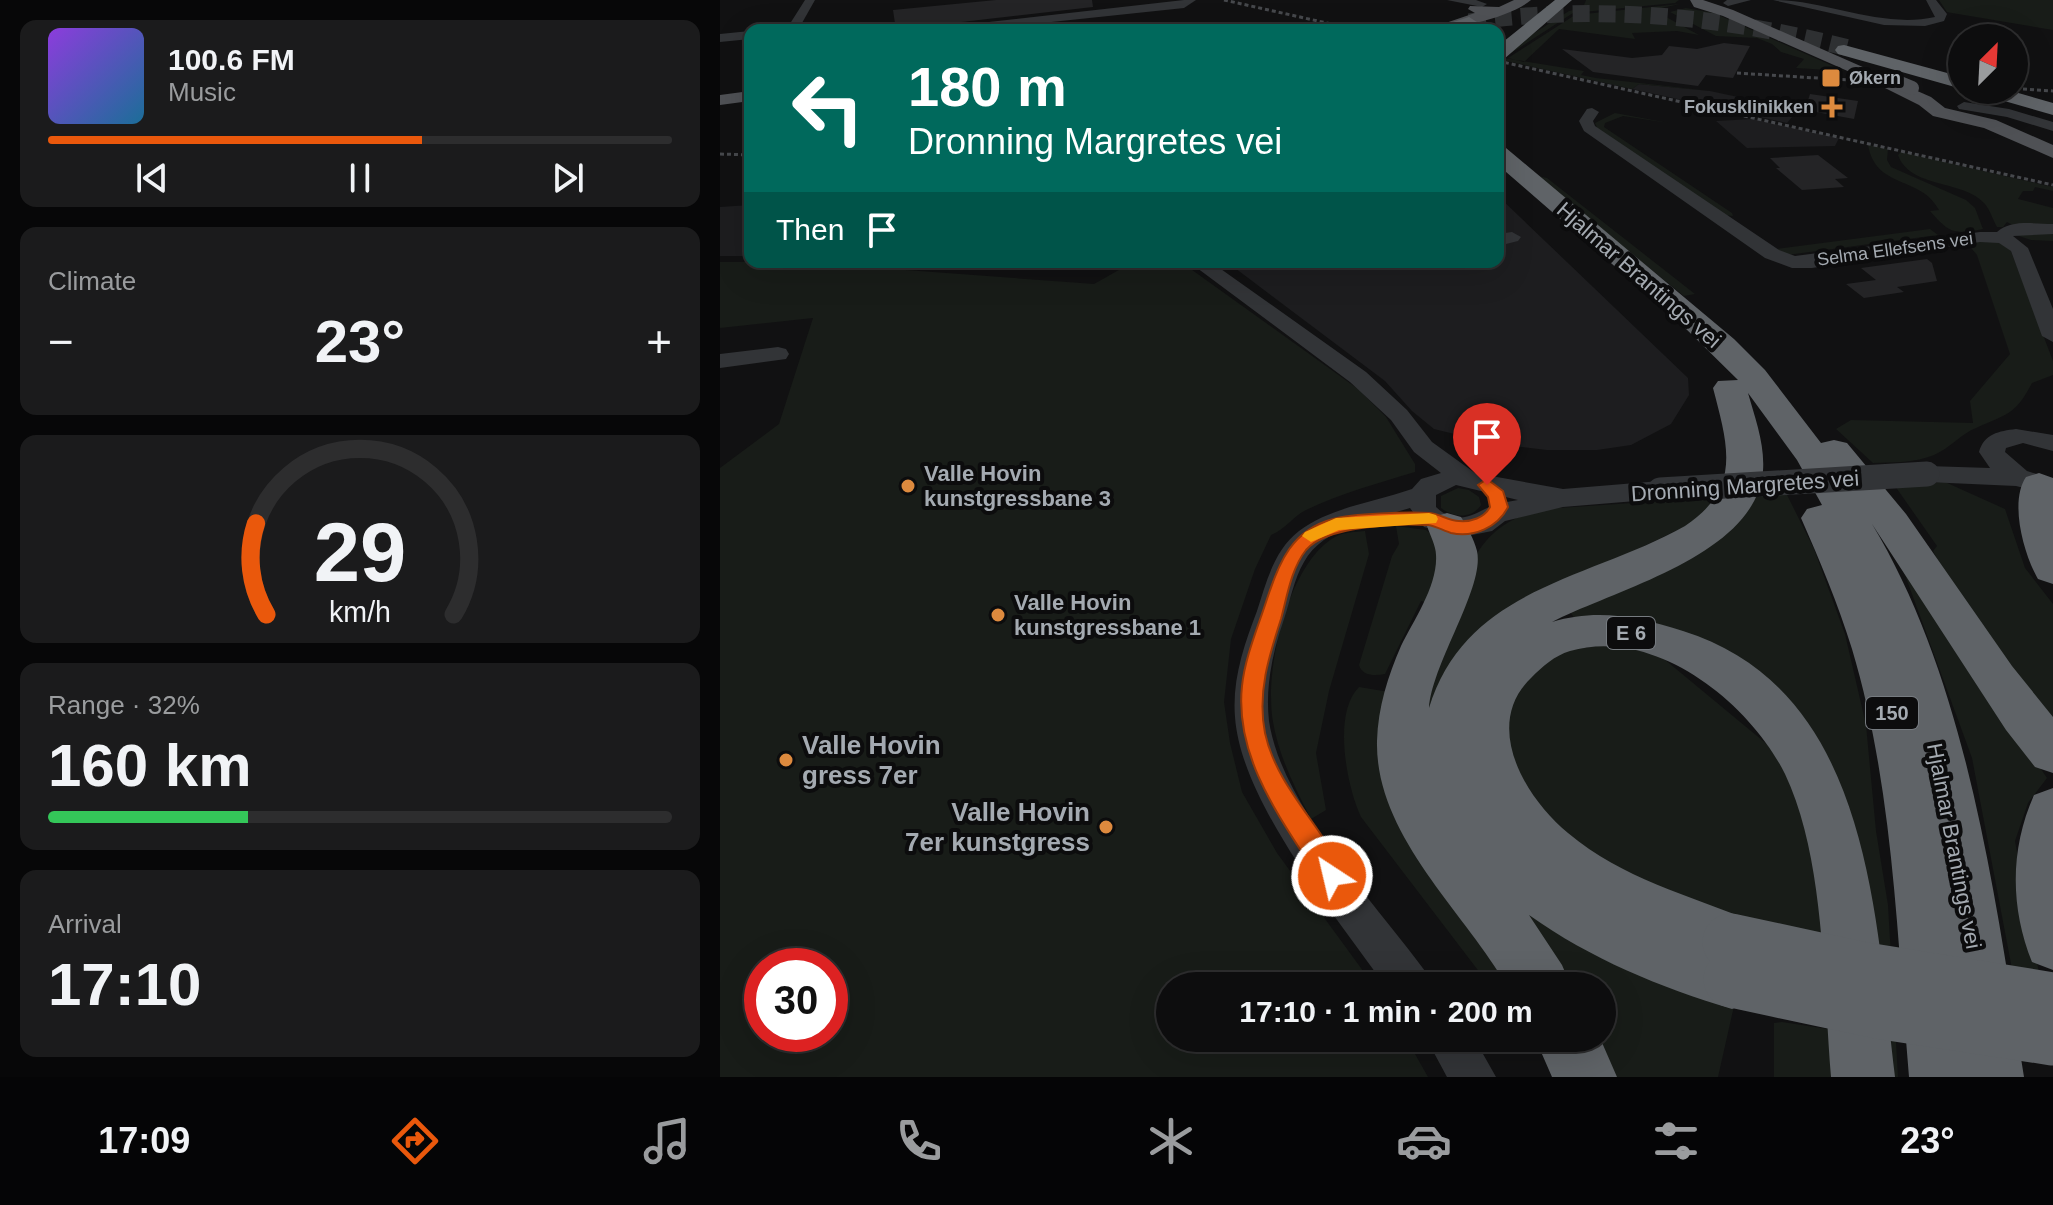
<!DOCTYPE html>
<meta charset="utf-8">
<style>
body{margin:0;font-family:Arial,sans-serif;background:#1b1b1c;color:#f1f3f6;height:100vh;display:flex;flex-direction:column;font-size:30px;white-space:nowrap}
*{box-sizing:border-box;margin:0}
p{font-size:26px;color:#9a9c9e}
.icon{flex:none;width:44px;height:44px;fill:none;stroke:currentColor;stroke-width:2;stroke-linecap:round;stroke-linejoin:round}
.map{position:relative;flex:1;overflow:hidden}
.drawer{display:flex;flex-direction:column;gap:20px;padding:20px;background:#070708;width:720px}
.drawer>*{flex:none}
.hud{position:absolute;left:24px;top:24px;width:760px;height:244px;border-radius:16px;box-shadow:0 8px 32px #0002,0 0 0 2px #2d2d2e;background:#00695c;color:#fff;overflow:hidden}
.needle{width:52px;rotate:24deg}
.tools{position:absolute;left:1228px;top:24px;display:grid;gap:16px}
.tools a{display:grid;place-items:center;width:80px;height:80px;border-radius:50%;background:#0d0d0e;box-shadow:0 8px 32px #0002,0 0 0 2px #2d2d2e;font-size:40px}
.speed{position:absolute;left:24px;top:948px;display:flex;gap:16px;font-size:40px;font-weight:700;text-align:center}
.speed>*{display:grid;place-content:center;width:104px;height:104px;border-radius:50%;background:#0d0d0e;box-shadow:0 8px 32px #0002,0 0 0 2px #2d2d2e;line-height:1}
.speed .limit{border:12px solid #d22;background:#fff;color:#111}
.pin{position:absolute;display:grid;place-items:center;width:68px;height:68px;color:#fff;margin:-82px -34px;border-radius:50% 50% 50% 0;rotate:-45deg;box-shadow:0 0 8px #0007}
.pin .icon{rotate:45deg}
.me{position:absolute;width:88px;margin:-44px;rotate:325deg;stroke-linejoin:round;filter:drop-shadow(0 0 6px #0008)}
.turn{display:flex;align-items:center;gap:28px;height:168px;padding:0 32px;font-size:36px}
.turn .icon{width:104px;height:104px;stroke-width:2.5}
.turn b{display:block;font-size:56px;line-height:68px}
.then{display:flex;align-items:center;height:76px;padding:0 32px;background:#0003;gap:16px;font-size:30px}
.big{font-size:60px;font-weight:800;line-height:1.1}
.drawer .card{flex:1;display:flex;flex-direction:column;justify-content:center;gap:12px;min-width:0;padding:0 28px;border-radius:16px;background:#1b1b1c}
.drawer .dial{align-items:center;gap:0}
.dial svg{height:208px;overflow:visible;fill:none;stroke:#2d2d2e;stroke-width:7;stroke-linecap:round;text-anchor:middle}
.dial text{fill:#f1f3f6;stroke:none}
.song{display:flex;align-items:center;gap:24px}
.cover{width:96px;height:96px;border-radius:12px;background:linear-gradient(135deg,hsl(270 70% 55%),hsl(200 70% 35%))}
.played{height:8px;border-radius:4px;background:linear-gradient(90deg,#ea580c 60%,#2d2d2e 60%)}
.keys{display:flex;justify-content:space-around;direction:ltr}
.heat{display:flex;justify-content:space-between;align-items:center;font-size:44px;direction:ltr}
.charge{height:12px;border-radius:6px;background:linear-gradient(90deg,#34c759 32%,#2d2d2e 0)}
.trip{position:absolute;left:436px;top:972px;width:460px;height:80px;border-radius:40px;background:#0d0d0e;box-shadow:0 8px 32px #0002,0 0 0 2px #2d2d2e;font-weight:800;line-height:80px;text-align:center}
.menu{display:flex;height:128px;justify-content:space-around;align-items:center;background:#050506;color:#9a9c9e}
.menu .icon{width:56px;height:56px}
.menu .current{color:#ea580c}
.menu b{font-size:36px;color:#f1f3f6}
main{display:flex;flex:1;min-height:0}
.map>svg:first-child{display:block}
.built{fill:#1d1d1f}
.green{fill:#181c18;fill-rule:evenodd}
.building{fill:#242426}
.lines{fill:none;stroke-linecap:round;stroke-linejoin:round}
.highway-tunnel{stroke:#2e3032;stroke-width:17;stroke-dasharray:17 9;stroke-linecap:butt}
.minor{fill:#323437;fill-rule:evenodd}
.major{fill:#4f5155;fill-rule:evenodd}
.highway{fill:#5f6367;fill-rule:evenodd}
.rail{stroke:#46484c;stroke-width:3;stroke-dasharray:4 3;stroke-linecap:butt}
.minor-bridge{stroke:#323437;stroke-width:25}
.major-bridge{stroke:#4f5155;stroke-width:14}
.highway-bridge{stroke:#5f6367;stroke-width:57}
.route{fill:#ea580c;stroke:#983908;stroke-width:2}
.slow{fill:#f59e0b}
.poi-dot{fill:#dd8a3e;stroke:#0c0c0d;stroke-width:3}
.labels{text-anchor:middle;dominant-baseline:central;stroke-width:8;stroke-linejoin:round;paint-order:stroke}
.far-poi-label{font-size:18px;font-weight:bold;fill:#a4aab1;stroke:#0c0c0d;text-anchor:start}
.far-street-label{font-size:18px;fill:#a4aab1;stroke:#0c0c0d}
.shield{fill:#0c0c0d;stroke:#767b80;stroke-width:2}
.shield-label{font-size:20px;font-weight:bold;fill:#a4aab1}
.street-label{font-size:22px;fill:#a4aab1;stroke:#0c0c0d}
.poi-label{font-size:22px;font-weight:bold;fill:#a4aab1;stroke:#0c0c0d;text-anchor:start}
.near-poi-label{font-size:26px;font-weight:bold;fill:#a4aab1;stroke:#0c0c0d;text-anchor:start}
</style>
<main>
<section class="drawer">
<div class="card">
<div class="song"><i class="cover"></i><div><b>100.6 FM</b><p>Music</p></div></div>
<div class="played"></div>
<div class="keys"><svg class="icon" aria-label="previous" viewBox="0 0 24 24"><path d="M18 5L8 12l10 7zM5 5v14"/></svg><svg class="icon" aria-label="pause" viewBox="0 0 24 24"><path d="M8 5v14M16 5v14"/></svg><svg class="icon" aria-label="next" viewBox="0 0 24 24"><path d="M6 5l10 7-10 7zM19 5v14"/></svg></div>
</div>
<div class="card"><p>Climate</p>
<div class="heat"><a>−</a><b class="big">23°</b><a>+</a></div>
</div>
<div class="card dial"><svg viewBox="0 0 100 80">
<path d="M14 69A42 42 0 1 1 86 69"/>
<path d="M14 69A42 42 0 0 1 10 34" stroke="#ea580c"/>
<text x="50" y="56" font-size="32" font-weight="700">29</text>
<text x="50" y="72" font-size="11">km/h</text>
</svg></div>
<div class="card"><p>Range · 32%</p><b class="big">160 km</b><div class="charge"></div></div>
<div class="card"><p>Arrival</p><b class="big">17:10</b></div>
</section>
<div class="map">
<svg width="1333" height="1077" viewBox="0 0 1333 1077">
<rect width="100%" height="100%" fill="#111112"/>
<path class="built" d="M 919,84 L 990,91 L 1078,110 L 1067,123 L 912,89 Z
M 1033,119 L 1119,138 L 1115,146 L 1027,148 L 996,121 Z
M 778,196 L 968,378 L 969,395 L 951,424 L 911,445 L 877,450 L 827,450 L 771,443 L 714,429 L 692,411 L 665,381 L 507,262 L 778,262 Z
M 30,205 L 30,256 L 0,256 L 0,207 Z"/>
<path class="green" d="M 866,0 L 959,0 L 955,3 L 853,13 L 785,57 L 800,42 L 849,11 L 870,6 L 864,5 Z
M 1219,0 L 1333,0 L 1333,30 L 1232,13 L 1227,12 Z
M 960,4 L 941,8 L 937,12 L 979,35 L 957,31 L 912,33 L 915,39 L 839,29 L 804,62 L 788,58 L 855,15 Z
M 966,8 L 994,13 L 1124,71 L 1076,68 L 1084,59 L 1061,52 L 1052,44 L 1037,38 L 996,36 L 950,12 Z
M 784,58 L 864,71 L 861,75 L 876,78 L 990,91 L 919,84 L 912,89 L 782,60 Z
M 895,113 L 949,123 L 903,116 L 885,123 L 884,127 L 1012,213 L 1013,216 L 1003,215 L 877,128 L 875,123 Z
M 1148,145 L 1168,149 L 1167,160 L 1171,167 L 1246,200 L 1255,208 L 1263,229 C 1234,235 1229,233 1210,211 L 1219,210 C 1201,175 1156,190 1148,145 Z
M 1181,152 L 1333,187 L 1333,191 L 1315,187 L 1313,191 L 1303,191 L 1298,199 L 1333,208 L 1333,241 L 1311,240 L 1293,234 L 1302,230 L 1287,222 L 1283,227 L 1277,227 C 1273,220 1270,210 1265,204 C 1243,179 1190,189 1178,155 Z
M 813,175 L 827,178 L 975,294 L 964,296 Z
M 1210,229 L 1218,235 L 1067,255 L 1056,249 Z
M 1278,241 L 1289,246 L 1333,361 L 1333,375 L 1312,383 C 1295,416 1286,414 1256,428 C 1241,434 1230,448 1214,455 C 1195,463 1174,462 1153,463 L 1116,429 L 1131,420 L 1253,423 L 1250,401 L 1290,354 L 1257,255 L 1246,242 Z
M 0,262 L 77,262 L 374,284 L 413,262 L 461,262 L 638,389 L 666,417 L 695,464 L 695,472 C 659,483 621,493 586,510 C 572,517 566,529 551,535 L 535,569 L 511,639 L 504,702 L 510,743 L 522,792 L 557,853 L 654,986 L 450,986 L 450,1038 L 686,1038 L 708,1077 L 0,1077 L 0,468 L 59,424 L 93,318 L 0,328 ZM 42,966 L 110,966 L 110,1034 L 42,1034 Z
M 1225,482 L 1285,509 L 1305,568 L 1333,604 L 1333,737 L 1224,572 L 1213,551 L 1217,546 L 1175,486 Z
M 738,488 L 749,490 L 759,497 L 761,505 C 752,519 734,518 721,508 L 721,496 Z
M 1066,493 L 1094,549 L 1125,634 L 1146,725 L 1156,831 L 1168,905 L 1178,1077 L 1159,1077 L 1064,704 L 855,619 L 848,609 L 1032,495 Z
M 1003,497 L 983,518 L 809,601 L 713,719 L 1014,1006 L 998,1077 L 877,1077 L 860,1038 L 882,1038 L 882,986 L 835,986 L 693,747 L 748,569 C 766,534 784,519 823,509 Z
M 676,526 L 706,530 L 720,541 L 712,604 L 701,601 L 665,674 C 655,676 642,676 639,665 L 672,556 L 679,544 Z
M 645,531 L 649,554 L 609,691 L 596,753 L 606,810 L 591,819 C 575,788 559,757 553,722 C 544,672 567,564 615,537 C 624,532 635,532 645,531 Z
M 1164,535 L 1327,778 L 1308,803 L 1295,841 L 1319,973 L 1292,969 L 1252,758 L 1185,575 Z
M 888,644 L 932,649 L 1066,760 L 1080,790 L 1111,944 L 977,916 L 816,822 L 782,725 L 801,681 L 838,652 Z
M 639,687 L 675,693 L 805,986 L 770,986 L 641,817 C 627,787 612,714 639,687 Z
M 1062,1022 L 1121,1031 L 1125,1077 L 1054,1077 L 1054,1023 Z"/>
<path class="building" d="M 276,0 L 372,0 L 373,7 L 224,24 L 216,28 L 176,30 L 173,10 Z
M 1004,43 L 1030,46 L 1013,78 L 986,75 L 978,86 L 873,72 L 842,49 L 912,58 L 942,55 L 949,46 L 977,49 Z
M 1090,94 L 1138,101 L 1134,119 L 1085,110 Z
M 1098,155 L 1128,178 L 1115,179 L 1124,187 L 1082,190 L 1056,168 L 1060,168 L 1050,158 Z
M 1207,259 L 1212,263 L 1217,281 L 1177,287 L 1184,292 L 1144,298 L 1126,284 L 1156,280 L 1141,268 Z"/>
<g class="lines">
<path class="highway-tunnel" d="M 749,22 C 879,4 1002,16 1129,48"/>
<path class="minor" d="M 85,0 L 95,0 L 78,30 L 66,30 Z
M 464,0 L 476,0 L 464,8 L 257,30 L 218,30 L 224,27 Z
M 727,0 L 756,0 L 767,4 L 762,7 Z
M 1031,0 L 1008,6 L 1003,3 L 1007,0 Z
M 1053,0 C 1107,0 1161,29 1215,17 L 1206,0 L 1216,0 L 1227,14 L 1224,21 L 1205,26 L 1164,25 Z
M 30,31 L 30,39 L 0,42 L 0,34 Z
M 1244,102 L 1289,109 L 1333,122 L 1333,131 L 1287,117 L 1239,109 L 1237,106 Z
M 872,108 L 879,112 L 873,121 L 875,126 L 1059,250 L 1075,256 L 1260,232 L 1277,232 C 1291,219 1315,224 1333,224 L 1333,234 L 1293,236 L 1308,248 L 1333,309 L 1333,342 L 1322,336 L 1291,251 L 1279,243 L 1260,242 L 1092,268 L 1072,268 L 1045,258 L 864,131 L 859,121 L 867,109 Z
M 792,232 L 801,237 L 798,241 L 778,246 L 778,234 Z
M 469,262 L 491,262 L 646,372 L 687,410 L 712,442 L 755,473 L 843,489 L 940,481 L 949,484 L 953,490 L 949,496 L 940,499 L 843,507 L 785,521 L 772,531 L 742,537 L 704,527 L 690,508 C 655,519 603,527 584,562 C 574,579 570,601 564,619 C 553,651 545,686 549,721 C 561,804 655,903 705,971 L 711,986 L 665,986 C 616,916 521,802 515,717 C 512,680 524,645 537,611 C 546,583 554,550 579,531 C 611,507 655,502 692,489 L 701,479 L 721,473 L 694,452 L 671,420 L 630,382 ZM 736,485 L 798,500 C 787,502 775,504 765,509 C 747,518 734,524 716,507 L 716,495 Z
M 58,347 L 66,349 L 69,354 L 66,359 L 0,368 L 0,354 Z
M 1296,429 L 1333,435 L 1333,451 L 1303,443 L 1286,448 L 1285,452 L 1307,471 L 1333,479 L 1333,495 L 1296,486 L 1207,482 L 1198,480 L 1194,474 L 1198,468 L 1207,466 L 1270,468 L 1259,452 C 1264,434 1279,431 1296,429 Z
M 706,1038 L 754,1038 L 776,1077 L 727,1077 Z"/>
<path class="major" d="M 794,0 L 811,0 C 790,18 733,30 705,30 L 755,13 L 748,9 L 750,6 L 779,7 Z
M 970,0 L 983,0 L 1013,10 L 1211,97 L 1225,108 L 1276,120 L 1333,145 L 1333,158 L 1264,128 L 1213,116 L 1199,105 L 1157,84 L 1003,16 L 974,7 Z
M 30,91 L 30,101 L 0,105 L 0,95 Z"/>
<path class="highway" d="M 835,0 L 852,0 L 784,59 L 778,60 L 778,46 Z
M 749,17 L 757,22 C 746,32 729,30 715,30 L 717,27 Z
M 1124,45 L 1242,77 L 1242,89 L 1118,54 L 1115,50 L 1118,46 Z
M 1257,90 L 1288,90 L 1333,103 L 1333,115 L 1260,94 Z
M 778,146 L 786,148 L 1014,339 L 1045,370 L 1101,443 L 1114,440 L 1127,443 L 1186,514 L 1292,666 L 1333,717 L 1333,773 L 1315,767 L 1286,730 L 1152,524 C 1248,683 1275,897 1304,1077 L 1189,1077 C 1177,935 1173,786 1132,649 C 1118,604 1100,561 1081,518 L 1087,509 L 1102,505 L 1077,460 L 1028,393 C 1035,418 1045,444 1043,471 C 1036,555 896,589 832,622 C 877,608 920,617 963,631 C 1151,690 1155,915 1175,1077 L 1111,1077 C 1103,984 1105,858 1065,774 C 1030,703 935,626 850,651 C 834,656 823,666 811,678 C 762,725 805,798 848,833 C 903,879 968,895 1032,921 L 1040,942 L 1034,958 L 1042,979 L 1033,1000 L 1012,1009 C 939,987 871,959 809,915 L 842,965 L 851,986 L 787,986 C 743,910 655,835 657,741 C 658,707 668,676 681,646 C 694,620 718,585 716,555 C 716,546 710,535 707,526 L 713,517 L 727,513 L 741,517 C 747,527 754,539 757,551 C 765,587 712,663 709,708 C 746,587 869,580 965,526 C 1022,488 1008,446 993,388 L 998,381 L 1018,380 L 960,323 L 778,165 Z
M 1319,473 L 1333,478 L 1333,584 L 1318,579 C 1304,555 1289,502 1306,477 Z
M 1333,788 L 1333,970 L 1312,962 C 1290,907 1290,849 1314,795 Z
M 815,1038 L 880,1038 L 897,1077 L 832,1077 Z"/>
<path class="rail" d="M 504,0 L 638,30
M 778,61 L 1333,185
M 1017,73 L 1144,81
M 1303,89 L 1333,91
M 0,154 L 30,155"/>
<path class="minor-bridge" d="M 940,490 L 1207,474"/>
<path class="major-bridge" d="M 1175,81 L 1192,88"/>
<path class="highway-bridge" d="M 1011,942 L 1145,971 L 1333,1001
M 1012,979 L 1157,1010 L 1333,1037"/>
</g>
<path class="route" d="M 767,479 L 783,491 L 788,507 C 778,527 754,538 731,533 C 724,531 716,526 708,525 C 677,523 606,526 586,550 C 571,569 567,597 561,619 C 549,656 537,693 545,733 C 557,788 603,826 625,876 L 621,885 L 612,888 L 603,885 C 566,825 514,762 522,686 C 525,657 538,627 547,599 C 559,562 572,530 613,519 C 632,513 689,512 710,513 C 720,514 729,521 739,521 C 751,522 764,518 770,507 L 768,497 L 758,485 Z"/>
<path class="slow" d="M 709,513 L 716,515 L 718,519 L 716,523 L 619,530 L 591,542 L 582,536 L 585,532 L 616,518 Z"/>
<g class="poi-dot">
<rect x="1101" y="68" width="20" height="20" rx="4"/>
<path d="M1108 95h8v8h8v8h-8v8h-8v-8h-8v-8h8z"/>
<circle cx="188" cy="486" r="8"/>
<circle cx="278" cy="615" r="8"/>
<circle cx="66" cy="760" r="8"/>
<circle cx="386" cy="827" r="8"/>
</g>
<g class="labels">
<g class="far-poi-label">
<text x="1129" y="78">Økern</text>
<text x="1094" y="107" text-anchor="end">Fokusklinikken</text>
</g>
<g class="far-street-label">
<text transform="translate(1175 249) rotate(-8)">Selma Ellefsens vei</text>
</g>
<g class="shield">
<rect x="887" y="617" width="48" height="32" rx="6"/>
<rect x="1146" y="697" width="52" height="32" rx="6"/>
</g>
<g class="shield-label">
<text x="911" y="633">E 6</text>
<text x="1172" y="713">150</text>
</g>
<g class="street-label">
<text transform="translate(919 275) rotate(41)">Hjalmar Brantings vei</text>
<text transform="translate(1025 486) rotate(-4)">Dronning Margretes vei</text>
<text transform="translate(1234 846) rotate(79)">Hjalmar Brantings vei</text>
</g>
<g class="poi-label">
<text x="204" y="473">Valle Hovin<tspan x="204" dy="25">kunstgressbane 3</tspan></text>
<text x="294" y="602">Valle Hovin<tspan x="294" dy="25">kunstgressbane 1</tspan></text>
</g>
<g class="near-poi-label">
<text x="82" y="745">Valle Hovin<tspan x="82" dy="30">gress 7er</tspan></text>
<text x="370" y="812" text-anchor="end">Valle Hovin<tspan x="370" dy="30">7er kunstgress</tspan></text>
</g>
</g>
</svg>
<div class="tools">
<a><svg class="needle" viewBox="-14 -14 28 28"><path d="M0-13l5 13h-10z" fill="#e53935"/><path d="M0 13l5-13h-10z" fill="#9a9c9e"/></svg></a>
</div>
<div class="speed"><div class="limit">30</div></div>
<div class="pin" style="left:767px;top:485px;background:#d93025"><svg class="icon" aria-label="arrive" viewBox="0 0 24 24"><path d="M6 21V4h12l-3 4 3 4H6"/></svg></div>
<svg class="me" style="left:612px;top:876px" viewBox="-20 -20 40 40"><circle r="17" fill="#ea580c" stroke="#fff" stroke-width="3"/><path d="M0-11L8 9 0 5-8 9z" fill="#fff"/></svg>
<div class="trip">17:10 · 1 min · 200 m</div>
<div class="hud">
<div class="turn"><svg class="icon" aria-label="left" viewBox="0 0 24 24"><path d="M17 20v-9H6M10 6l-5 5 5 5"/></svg><div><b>180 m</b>Dronning Margretes vei</div></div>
<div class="then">Then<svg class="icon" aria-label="arrive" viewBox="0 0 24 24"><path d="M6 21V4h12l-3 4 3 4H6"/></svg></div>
</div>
</div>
</main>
<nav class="menu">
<b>17:09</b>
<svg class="icon current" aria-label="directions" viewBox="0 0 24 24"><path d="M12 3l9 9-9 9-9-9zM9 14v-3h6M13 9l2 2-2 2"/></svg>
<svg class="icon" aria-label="music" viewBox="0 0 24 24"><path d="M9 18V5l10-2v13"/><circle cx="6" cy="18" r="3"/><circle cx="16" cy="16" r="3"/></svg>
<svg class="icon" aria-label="phone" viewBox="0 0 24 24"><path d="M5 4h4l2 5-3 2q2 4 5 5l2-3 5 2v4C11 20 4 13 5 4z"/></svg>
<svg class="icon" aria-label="climate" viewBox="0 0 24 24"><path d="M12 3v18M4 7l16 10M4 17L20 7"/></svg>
<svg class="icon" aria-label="car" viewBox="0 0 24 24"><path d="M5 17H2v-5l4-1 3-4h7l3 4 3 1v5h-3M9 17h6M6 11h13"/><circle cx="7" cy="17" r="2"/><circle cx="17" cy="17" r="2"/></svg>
<svg class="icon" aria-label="filters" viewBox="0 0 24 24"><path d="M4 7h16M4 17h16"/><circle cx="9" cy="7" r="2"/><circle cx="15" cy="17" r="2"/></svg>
<b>23°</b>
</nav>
